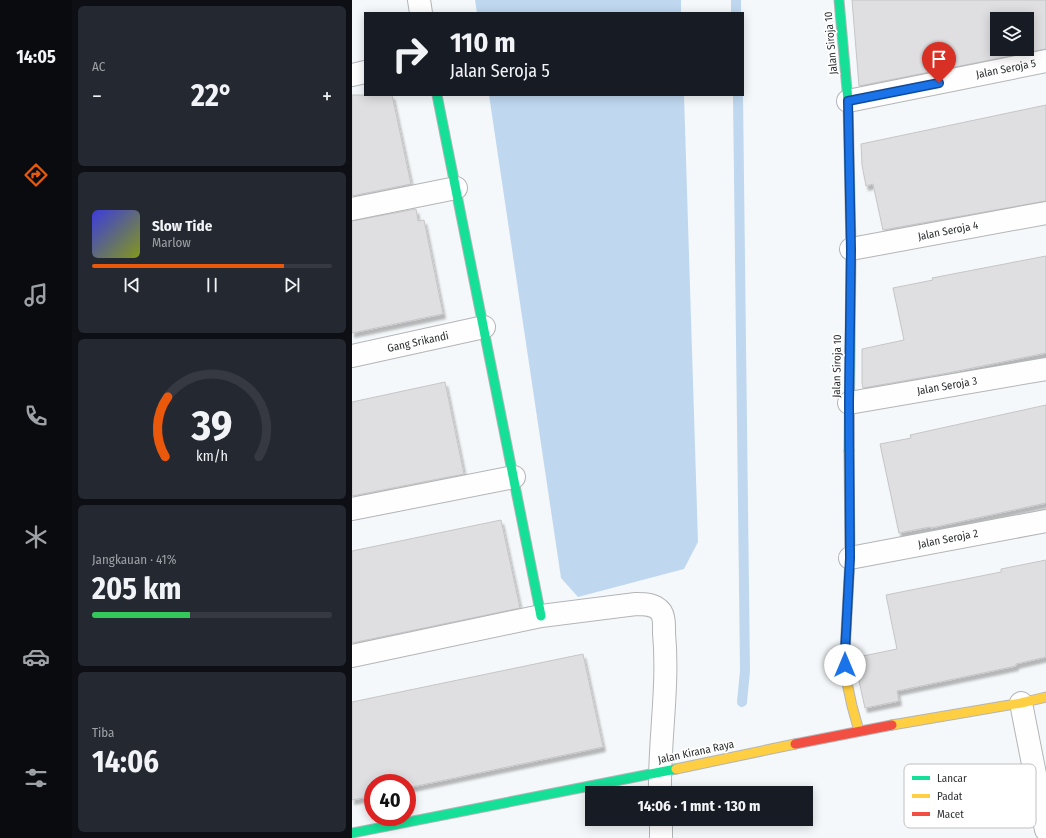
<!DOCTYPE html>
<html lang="id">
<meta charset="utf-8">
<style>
body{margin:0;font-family:"Fira Sans Condensed",sans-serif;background:#242831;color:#f1f3f6;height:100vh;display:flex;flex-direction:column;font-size:15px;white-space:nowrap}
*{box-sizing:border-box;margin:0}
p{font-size:13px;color:#9ea1a6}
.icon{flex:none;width:22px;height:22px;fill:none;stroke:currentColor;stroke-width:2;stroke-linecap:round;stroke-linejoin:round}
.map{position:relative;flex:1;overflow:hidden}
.side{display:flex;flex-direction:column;gap:6px;padding:6px;background:#0d0f14;width:280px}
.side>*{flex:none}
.guide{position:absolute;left:12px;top:12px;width:380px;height:84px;border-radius:0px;box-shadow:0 2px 10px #0003;background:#171b24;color:#f1f3f6;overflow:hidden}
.controls{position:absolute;left:638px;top:12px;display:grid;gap:8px}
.controls a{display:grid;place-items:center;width:44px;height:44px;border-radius:0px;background:#171b24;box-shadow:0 2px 10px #0003;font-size:20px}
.speed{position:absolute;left:12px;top:774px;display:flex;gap:8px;font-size:20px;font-weight:700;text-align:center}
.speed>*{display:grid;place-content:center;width:52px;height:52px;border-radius:50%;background:#171b24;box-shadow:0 2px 10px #0003;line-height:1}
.speed .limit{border:6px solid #d22;background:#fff;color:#111}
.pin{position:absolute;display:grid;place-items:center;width:34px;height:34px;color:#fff;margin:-41px -17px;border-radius:50% 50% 50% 0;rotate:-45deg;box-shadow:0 0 4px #0007}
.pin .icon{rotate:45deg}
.me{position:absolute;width:44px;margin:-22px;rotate:0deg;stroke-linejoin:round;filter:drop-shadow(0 0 3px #0008)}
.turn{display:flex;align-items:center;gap:14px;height:84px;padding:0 20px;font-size:18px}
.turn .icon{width:52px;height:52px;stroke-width:2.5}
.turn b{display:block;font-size:28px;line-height:34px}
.big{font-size:30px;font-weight:700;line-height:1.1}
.side .card{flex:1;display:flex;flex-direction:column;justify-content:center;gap:6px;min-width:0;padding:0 14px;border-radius:6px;background:#242831}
.side .dial{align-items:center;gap:0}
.dial svg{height:104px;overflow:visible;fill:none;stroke:#363941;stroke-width:7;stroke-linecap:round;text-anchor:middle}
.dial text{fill:#f1f3f6;stroke:none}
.song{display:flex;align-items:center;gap:12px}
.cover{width:48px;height:48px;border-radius:6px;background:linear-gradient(135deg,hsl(240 70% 55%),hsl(70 70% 35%))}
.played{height:4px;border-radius:2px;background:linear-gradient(90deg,#ea580c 80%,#363941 80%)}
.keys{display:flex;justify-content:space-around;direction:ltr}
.heat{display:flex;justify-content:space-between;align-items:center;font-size:22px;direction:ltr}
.charge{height:6px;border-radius:3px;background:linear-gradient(90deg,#34c759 41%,#363941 0)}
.trip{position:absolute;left:233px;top:786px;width:228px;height:40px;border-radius:0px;background:#171b24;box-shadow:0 2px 10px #0003;font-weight:700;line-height:40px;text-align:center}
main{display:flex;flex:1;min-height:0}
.tab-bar{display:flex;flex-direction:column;width:72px;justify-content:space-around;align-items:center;background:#090b0e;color:#9ea1a6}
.tab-bar .icon{width:28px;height:28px}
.tab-bar .selected{color:#ea580c}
.tab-bar b{font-size:18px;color:#f1f3f6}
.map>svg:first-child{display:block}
.water{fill:#bfd8f0}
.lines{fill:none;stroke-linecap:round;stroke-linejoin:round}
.stream{stroke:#bfd8f0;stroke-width:10}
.building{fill:#dfdee0;stroke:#c6c6c7;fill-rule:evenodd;filter:url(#shadow)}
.street-casing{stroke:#b3b5b7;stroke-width:24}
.fast-casing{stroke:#b3b5b7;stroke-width:11}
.slow-casing{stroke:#b3b5b7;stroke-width:11}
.jam-casing{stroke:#b3b5b7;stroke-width:11}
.street{stroke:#fefefe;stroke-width:22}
.fast{stroke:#16e098;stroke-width:9}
.slow{stroke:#ffcf43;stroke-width:9}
.jam{stroke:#f24e42;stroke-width:9}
.route-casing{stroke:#114b97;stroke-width:10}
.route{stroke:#1a73e8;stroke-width:7}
.labels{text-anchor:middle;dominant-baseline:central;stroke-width:3.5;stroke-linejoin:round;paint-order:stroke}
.street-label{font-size:11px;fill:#2c2e30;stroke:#fff}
.key{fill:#fff;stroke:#c0c0c1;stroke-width:1}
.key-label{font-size:11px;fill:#2c2e30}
</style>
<main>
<nav class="tab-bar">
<b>14:05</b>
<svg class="icon selected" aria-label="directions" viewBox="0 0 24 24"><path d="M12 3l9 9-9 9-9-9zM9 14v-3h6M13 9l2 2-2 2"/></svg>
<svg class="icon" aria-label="music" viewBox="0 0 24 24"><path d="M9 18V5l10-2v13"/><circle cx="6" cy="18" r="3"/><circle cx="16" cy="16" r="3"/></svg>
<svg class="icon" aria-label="phone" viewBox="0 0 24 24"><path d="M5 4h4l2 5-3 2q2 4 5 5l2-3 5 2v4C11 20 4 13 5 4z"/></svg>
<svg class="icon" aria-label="climate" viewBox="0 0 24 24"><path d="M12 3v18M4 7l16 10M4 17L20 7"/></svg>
<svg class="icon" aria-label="car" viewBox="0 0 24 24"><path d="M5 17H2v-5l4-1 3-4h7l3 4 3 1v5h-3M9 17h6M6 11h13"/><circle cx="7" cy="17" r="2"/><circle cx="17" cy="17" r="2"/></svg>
<svg class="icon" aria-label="filters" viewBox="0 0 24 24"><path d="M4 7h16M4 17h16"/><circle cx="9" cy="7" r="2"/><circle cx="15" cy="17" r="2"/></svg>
</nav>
<section class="side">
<div class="card"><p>AC</p>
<div class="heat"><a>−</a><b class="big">22°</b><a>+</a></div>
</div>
<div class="card">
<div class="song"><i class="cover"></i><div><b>Slow Tide</b><p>Marlow</p></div></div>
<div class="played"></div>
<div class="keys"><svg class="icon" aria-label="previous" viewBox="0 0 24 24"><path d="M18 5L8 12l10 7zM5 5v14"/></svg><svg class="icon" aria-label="pause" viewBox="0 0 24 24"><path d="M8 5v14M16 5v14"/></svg><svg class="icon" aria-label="next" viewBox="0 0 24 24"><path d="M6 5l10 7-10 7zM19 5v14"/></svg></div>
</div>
<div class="card dial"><svg viewBox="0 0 100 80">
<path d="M14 69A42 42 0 1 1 86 69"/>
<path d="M14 69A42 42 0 0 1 16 23" stroke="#ea580c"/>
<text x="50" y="56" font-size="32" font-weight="700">39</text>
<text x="50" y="72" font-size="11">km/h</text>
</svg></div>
<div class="card"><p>Jangkauan · 41%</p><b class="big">205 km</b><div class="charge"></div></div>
<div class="card"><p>Tiba</p><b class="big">14:06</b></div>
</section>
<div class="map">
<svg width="694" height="838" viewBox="0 0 694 838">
<defs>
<filter id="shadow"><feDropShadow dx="2.5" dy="4.5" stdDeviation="1" flood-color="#0004"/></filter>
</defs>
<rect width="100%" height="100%" fill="#f5f8fa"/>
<path class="water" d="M 123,0 L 329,0 L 329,13 L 125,13 Z
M 137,95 L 332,95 L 346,542 L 332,569 L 226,597 L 209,578 Z"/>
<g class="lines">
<path class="stream" d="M 384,0 L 384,13
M 386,95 L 393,671 L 390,702"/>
</g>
<path class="building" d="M 500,0 L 694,0 L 694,49 L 507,86 ZM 645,19 L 675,19 L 675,49 L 645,49 Z
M 0,95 L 40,95 L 59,184 L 0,196 Z
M 694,105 L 694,201 L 531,230 L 521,184 L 514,186 L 510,165 L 509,144 Z
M 64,209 L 66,221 L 72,220 L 91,314 L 0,333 L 0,221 Z
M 694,256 L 694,353 L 596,373 L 511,388 L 510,383 L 510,349 L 552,340 L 541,288 L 581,280 L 580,278 Z
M 93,382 L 112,474 L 0,496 L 0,402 Z
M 694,405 L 694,503 L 579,528 L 578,527 L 547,533 L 528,444 L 559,438 L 558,435 Z
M 149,520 L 168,608 L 0,643 L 0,551 Z
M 694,560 L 694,657 L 664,664 L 664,666 L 545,691 L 547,701 L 513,708 L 506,676 L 506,657 L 545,649 L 534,595 L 649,572 L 649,569 Z
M 231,654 L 251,747 L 55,788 L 55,783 L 21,783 L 21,796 L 0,800 L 0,702 Z"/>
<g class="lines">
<g class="street-casing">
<path id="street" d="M 67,0 L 69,13
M 0,75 L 13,72
M 496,101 L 694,61
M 0,209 L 104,188
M 499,249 L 694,213
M 0,356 L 132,327
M 497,403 L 694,369
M 0,509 L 162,477
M 498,558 L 694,521
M 0,656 L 189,616 L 284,604 C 293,604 303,604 309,612 C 313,618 312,627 312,633 C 317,686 307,740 308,793
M 669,703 L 694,830
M 309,819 L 309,838"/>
</g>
<g class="fast-casing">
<path id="fast" d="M 487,0 L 496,101 L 499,249 L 497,451
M 85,95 L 189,616
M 0,833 L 324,769"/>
</g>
<g class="slow-casing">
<path id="slow" d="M 497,451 L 498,558 L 493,652 L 494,678 L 500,706 L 507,731
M 540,725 L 669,703 L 694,697
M 324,769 L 443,744"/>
</g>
<g class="jam-casing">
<path id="jam" d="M 443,744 L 540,725"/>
</g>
<use href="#street" class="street"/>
<use href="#fast" class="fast"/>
<use href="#slow" class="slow"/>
<use href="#jam" class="jam"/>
</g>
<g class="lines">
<g class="route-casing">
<path id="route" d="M 493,665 L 493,652 L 498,558 L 497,403 L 499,250 L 496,101 L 587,83"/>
</g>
<use href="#route" class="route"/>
</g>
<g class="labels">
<g class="street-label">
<text transform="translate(479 43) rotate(-95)">Jalan Siroja 10</text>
<text transform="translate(654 69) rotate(-11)">Jalan Seroja 5</text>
<text transform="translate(596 231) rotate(-11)">Jalan Seroja 4</text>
<text transform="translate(66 342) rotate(-12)">Gang Srikandi</text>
<text transform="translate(485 366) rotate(-89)">Jalan Siroja 10</text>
<text transform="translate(595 386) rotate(-10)">Jalan Seroja 3</text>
<text transform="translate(596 539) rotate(-11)">Jalan Seroja 2</text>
<text transform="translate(344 752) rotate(-12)">Jalan Kirana Raya</text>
</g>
</g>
<rect x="552" y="764" width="132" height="64" rx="6" class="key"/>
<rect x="560" y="776" width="18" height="4" fill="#16e098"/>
<rect x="560" y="794" width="18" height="4" fill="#ffcf43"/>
<rect x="560" y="812" width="18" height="4" fill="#f24e42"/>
<g class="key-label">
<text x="585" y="782">Lancar</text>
<text x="585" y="800">Padat</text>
<text x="585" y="818">Macet</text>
</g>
</svg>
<div class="controls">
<a><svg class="icon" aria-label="layers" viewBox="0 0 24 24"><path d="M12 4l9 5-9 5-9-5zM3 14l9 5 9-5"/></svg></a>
</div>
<div class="speed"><div class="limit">40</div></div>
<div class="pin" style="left:587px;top:83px;background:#d93025"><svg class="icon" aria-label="arrive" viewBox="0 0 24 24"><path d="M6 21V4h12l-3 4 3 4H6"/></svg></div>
<svg class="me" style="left:493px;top:665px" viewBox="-20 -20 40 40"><circle r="19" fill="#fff"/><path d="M0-13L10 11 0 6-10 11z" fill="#1a73e8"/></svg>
<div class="trip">14:06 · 1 mnt · 130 m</div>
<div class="guide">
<div class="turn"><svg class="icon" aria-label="right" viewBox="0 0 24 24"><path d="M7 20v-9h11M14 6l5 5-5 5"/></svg><div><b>110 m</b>Jalan Seroja 5</div></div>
</div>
</div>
</main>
